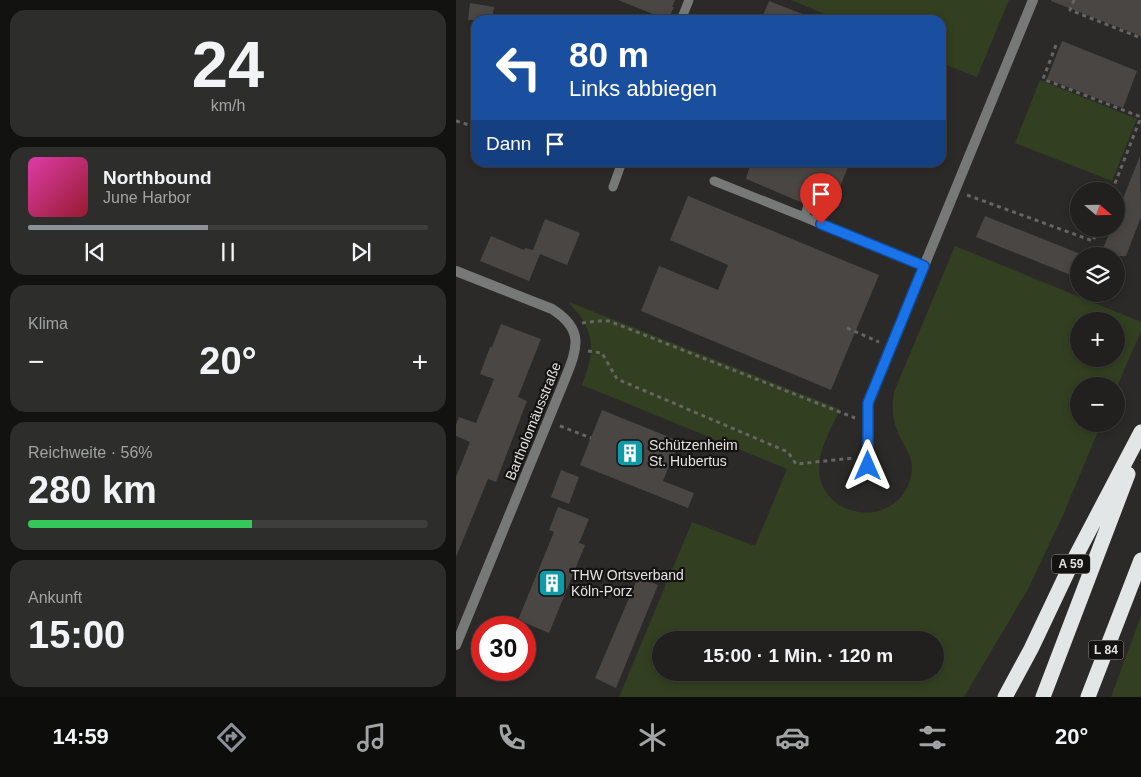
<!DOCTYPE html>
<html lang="de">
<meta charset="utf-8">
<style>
body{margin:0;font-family:Helvetica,sans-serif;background:#2d2d2b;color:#f1f3f6;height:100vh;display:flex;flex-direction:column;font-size:19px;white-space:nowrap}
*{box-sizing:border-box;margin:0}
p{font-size:16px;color:#a2a3a4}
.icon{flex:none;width:28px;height:28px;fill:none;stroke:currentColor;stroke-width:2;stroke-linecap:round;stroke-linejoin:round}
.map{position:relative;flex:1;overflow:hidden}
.sheet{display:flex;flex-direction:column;gap:10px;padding:10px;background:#121210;width:456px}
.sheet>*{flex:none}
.guide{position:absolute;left:15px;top:15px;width:475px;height:152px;border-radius:15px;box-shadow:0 2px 8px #0003,0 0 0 1px #3e3e3c;background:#1a4fa0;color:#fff;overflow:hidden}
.needle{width:32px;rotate:110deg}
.buttons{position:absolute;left:614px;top:182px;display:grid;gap:10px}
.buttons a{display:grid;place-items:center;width:55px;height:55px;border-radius:50%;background:#21201e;box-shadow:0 2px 8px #0003,0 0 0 1px #3e3e3c;font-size:25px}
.speed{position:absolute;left:15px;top:616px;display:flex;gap:10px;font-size:25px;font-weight:700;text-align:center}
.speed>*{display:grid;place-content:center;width:65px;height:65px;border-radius:50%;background:#21201e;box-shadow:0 2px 8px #0003,0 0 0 1px #3e3e3c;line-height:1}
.speed .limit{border:8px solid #d22;background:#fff;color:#111}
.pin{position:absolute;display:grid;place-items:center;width:42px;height:42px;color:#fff;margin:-51px -21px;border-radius:50% 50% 50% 0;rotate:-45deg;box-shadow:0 0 5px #0007}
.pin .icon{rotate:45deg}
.me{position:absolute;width:55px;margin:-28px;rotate:0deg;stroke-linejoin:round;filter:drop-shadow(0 0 4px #0008)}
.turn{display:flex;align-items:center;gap:18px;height:105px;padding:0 15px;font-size:22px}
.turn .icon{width:65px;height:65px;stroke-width:2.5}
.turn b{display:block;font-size:35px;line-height:42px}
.then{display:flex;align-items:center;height:48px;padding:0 15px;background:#0003;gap:10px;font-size:19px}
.big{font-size:38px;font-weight:800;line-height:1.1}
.sheet .card{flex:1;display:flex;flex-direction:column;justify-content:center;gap:8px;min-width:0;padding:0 18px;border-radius:15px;background:#2d2d2b}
.sheet .dial{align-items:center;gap:0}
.dial b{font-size:65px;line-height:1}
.song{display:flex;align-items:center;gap:15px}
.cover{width:60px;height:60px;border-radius:8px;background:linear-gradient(135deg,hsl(320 70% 55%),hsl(350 70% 35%))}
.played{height:5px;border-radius:2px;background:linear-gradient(90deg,#8c9099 45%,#3e3e3c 45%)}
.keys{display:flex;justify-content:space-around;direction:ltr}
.heat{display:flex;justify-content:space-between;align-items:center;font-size:28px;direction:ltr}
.charge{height:8px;border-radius:4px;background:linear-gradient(90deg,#34c759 56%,#3e3e3c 0)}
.trip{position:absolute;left:196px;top:631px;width:292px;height:50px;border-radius:25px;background:#21201e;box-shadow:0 2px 8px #0003,0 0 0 1px #3e3e3c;font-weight:800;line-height:50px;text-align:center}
.dock{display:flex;height:80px;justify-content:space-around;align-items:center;background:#0d0d0c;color:#a2a3a4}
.dock .icon{width:35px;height:35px}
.dock .on{color:#8c9099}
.dock b{font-size:22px;color:#f1f3f6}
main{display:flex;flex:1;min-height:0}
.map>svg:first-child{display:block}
.green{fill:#323f20;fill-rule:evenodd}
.building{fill:#494644}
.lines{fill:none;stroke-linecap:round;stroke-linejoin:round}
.path{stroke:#666563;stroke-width:3;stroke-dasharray:4 4;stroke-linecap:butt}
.service{stroke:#777979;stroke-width:9}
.minor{stroke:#777979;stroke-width:10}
.motorway{stroke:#e2e6e6;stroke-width:15}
.route-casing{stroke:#114b97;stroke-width:12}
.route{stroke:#1a73e8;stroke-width:9}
.labels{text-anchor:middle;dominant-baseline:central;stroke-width:4.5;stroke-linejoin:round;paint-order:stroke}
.shield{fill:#141312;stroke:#a6a5a3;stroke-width:1}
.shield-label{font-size:12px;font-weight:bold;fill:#e4e3e1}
.street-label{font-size:14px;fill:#e4e3e1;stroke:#141312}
.poi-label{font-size:14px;fill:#e4e3e1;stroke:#141312;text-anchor:start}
</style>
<main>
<section class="sheet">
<div class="card dial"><b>24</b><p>km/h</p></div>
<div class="card">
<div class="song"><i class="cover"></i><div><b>Northbound</b><p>June Harbor</p></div></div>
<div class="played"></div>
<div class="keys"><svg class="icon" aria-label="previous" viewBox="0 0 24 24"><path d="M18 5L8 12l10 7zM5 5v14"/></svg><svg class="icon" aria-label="pause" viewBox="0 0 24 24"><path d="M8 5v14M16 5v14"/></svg><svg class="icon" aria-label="next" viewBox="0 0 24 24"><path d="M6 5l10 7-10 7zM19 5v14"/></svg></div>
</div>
<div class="card"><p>Klima</p>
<div class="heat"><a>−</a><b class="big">20°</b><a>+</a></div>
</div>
<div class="card"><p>Reichweite · 56%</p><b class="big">280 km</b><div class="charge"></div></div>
<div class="card"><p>Ankunft</p><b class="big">15:00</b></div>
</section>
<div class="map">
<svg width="685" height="697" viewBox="0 0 685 697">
<rect width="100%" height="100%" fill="#2c2a28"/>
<path class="green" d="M 335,0 L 553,0 L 521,77 L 485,63 L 485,20 L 383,20 Z
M 584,80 L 681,119 L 656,181 L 559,143 Z
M 499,246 L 685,322 L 685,331 L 660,389 L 660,386 L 622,386 L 622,424 L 645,424 L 608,513 L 572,589 L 508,697 L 163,697 L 236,522 L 299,546 L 331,469 L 126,385 C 135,360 141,342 125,317 C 122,312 116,308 113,302 L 384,409 C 376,427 364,447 363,466 C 361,517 435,531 453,483 C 462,457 448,450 441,430 C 436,418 436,405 438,392 ZM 622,321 L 660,321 L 660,359 L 622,359 ZM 205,640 L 480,640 L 480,672 L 205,672 Z
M 685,616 L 685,697 L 655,697 Z"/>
<path class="building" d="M 162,0 L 219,0 L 216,7 L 218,7 L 212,20 Z
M 595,0 L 685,0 L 685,36 L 595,1 Z
M 313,1 L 359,19 L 359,20 L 305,20 Z
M 14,3 L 38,7 L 36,20 L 12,20 Z
M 606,41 L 681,71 L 667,108 L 591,79 Z
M 684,156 L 685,217 L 670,256 L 644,256 L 655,229 L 660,229 L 660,216 Z
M 295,162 L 394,162 L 373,214 L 358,208 L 358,204 L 355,200 L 350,200 L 347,203 L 290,179 Z
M 232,196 L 423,275 L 375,390 L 185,311 L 203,266 L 262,290 L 272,265 L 214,240 Z
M 529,216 L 622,253 L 622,278 L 520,237 Z
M 89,219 L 124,233 L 111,265 L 84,254 L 73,281 L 24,261 L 35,236 L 68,250 L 69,248 L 77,250 Z
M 45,324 L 85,339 L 62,397 L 71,401 L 45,469 L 40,482 L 32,479 L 0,557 L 0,477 L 14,442 L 0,436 L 0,425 L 3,417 L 20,423 L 38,379 L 24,374 L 34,347 L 36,347 Z
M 146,410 L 223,441 L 207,481 L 238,493 L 232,508 L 124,465 Z
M 105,470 L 123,477 L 113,504 L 95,497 Z
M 102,507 L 133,519 L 123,543 L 129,545 L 93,633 L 62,620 L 98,532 L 93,530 Z
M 182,577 L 202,585 L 160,688 L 139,678 Z"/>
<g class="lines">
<path class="path" d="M 618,0 L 614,10 L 685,38
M 600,45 L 587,79 L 685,117
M 0,121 L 20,127
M 656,191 L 685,117
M 511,195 L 637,241 L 642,229
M 126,323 L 141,321 L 153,321 L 399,418
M 391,328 L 423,342
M 132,351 L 146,353 L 161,379 L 332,452 L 340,464 L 398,458
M 104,426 L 135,438"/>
<path class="service" d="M 225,20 L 233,0
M 258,181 L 348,217
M 157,187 L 166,162
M 352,206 L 348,217 L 468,267"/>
<path class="minor" d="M 0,271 L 96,309 C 131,331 120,351 107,384 L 0,645
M 412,466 L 412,403 L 577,0"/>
<path class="motorway" d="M 549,697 L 575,649 L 612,571 L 685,432
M 587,697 L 672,474
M 632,697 L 685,560"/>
</g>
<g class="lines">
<g class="route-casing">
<path id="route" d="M 365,224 L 468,266 L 412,403 L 412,466"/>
</g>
<use href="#route" class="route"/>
</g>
<defs>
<g id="building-square" transform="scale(1.4375)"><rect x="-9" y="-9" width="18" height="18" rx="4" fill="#0f9aa8" stroke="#141312"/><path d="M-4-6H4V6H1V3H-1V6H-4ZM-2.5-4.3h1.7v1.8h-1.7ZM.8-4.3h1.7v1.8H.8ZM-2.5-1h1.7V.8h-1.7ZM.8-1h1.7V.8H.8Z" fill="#fff"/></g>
</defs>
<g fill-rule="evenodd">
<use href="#building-square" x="174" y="453"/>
<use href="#building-square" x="96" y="583"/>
</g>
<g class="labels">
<g class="shield">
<rect x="596" y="554.5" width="38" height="19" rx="4"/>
<rect x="632.5" y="640.5" width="35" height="19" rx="4"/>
</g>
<g class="shield-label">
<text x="615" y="564">A 59</text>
<text x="650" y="650">L 84</text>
</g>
<g class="street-label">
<text transform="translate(77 421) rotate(-68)">Bartholomäusstraße</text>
</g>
<g class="poi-label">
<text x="193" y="445">Schützenheim<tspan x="193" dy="16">St. Hubertus</tspan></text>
<text x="115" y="575">THW Ortsverband<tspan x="115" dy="16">Köln-Porz</tspan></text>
</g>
</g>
</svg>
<div class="buttons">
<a><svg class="needle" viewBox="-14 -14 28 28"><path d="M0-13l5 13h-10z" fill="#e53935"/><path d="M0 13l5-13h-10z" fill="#a2a3a4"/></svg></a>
<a><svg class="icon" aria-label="layers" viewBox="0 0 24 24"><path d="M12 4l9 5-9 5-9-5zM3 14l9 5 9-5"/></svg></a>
<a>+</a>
<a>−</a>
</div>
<div class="speed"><div class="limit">30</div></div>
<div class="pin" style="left:365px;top:224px;background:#d93025"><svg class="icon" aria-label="arrive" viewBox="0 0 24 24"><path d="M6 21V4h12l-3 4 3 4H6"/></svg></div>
<svg class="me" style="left:412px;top:466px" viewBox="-20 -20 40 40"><path d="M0-17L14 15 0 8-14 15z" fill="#1a73e8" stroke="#fff" stroke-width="4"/></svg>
<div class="trip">15:00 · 1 Min. · 120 m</div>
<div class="guide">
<div class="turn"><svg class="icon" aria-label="left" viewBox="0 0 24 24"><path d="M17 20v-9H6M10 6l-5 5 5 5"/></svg><div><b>80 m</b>Links abbiegen</div></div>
<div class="then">Dann<svg class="icon" aria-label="arrive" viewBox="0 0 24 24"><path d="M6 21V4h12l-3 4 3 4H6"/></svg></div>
</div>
</div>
</main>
<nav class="dock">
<b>14:59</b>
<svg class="icon on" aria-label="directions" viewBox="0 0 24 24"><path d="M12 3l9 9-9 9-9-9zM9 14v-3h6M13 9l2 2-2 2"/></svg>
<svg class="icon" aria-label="music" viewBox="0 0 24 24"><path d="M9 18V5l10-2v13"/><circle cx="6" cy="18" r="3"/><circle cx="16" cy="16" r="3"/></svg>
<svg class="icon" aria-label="phone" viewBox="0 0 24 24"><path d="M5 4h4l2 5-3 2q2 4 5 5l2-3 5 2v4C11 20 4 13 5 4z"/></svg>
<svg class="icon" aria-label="climate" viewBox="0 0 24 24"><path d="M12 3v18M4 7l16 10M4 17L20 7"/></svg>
<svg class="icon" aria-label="car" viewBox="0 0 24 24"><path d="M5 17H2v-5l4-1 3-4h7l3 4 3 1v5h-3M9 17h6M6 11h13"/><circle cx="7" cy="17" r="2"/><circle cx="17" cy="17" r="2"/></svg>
<svg class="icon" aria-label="filters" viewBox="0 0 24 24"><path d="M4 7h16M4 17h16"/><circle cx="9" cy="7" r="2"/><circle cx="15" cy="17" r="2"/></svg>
<b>20°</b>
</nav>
